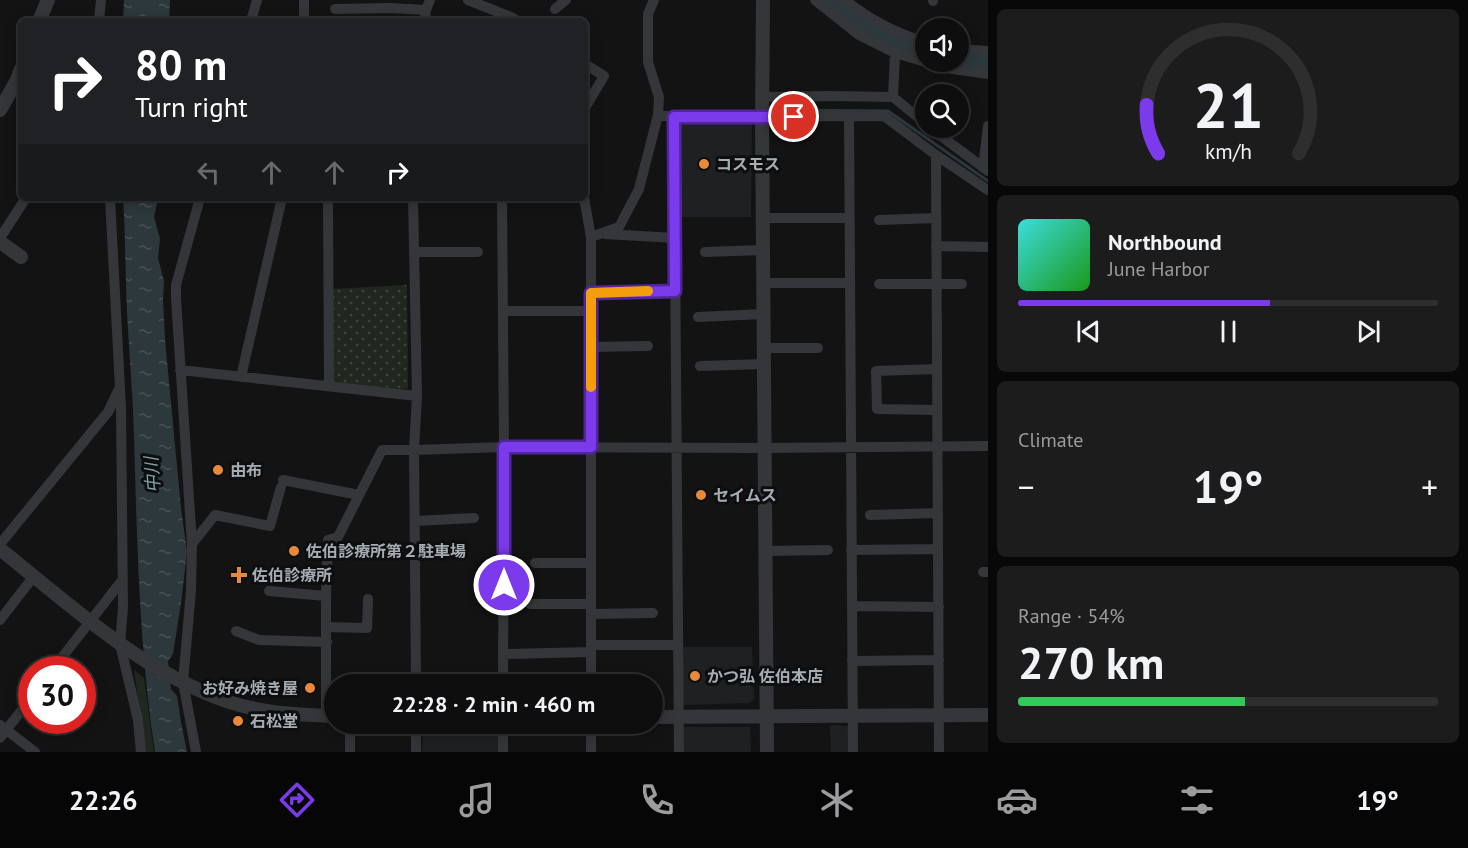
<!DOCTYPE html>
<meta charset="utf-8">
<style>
body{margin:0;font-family:"PT Sans","Noto Sans JP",sans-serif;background:#1c1c1d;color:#f1f3f6;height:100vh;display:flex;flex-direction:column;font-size:22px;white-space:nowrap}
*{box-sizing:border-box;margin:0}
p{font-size:20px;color:#9b9c9e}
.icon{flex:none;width:33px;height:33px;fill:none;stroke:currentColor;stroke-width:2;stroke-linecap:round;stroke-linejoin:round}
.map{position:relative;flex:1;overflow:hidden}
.drawer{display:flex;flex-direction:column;gap:9px;padding:9px;background:#080808;width:480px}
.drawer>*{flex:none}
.banner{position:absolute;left:18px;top:18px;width:570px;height:183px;border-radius:9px;box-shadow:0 3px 15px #0003,0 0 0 2px #2e2e2f;background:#202124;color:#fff;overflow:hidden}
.buttons{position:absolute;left:915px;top:18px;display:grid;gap:12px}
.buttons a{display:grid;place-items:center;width:54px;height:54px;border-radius:50%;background:#0e0e0f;box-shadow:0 3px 15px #0003,0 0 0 2px #2e2e2f;font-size:30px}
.speed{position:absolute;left:18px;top:656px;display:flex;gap:12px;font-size:30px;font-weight:700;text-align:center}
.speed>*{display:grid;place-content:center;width:78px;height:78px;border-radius:50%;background:#0e0e0f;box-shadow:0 3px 15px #0003,0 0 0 2px #2e2e2f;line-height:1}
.speed .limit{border:9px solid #d22;background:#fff;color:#111}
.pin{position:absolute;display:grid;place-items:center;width:51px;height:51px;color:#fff;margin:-26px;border:3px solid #fff;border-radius:50%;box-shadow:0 2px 6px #0007}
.me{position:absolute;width:66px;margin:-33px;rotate:0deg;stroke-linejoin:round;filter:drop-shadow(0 0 4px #0008)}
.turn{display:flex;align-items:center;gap:21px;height:126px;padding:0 18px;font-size:27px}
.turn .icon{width:78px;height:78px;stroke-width:2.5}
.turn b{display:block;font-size:42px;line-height:51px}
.lanes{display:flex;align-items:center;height:57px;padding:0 18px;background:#0003;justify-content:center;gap:30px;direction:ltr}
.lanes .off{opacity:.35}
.big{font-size:45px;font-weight:700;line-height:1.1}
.drawer .card{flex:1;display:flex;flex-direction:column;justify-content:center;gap:9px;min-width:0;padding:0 21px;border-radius:9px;background:#1c1c1d}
.drawer .dial{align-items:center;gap:0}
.dial svg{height:156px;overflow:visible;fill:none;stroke:#2e2e2f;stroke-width:7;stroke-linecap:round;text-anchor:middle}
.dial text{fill:#f1f3f6;stroke:none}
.song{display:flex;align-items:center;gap:18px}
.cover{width:72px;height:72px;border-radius:9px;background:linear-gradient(135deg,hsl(180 70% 55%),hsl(120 70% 35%))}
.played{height:6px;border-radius:3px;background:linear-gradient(90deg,#7c3aed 60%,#2e2e2f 60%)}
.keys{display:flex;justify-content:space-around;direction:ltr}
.heat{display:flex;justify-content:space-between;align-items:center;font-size:33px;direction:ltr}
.charge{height:9px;border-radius:4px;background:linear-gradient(90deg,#34c759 54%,#2e2e2f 0)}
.trip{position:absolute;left:324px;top:674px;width:339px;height:60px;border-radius:30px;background:#0e0e0f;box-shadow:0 3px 15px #0003,0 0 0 2px #2e2e2f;font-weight:700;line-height:60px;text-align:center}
.menu{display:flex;height:96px;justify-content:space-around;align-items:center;background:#060606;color:#9b9c9e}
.menu .icon{width:42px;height:42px}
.menu .active{color:#7c3aed}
.menu b{font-size:27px;color:#f1f3f6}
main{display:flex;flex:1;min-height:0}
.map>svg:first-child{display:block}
.built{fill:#1f2021}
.grass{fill:url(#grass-dots)}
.garden{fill:#20271f}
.water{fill:url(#water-ripples)}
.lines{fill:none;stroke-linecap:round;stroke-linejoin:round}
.stream{stroke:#2d383c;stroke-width:3}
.river{stroke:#2d383c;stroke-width:20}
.minor{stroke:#343639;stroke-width:10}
.tertiary{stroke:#343639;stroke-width:14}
.route-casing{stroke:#51269a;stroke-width:15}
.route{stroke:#7c3aed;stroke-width:10}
.slow{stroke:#f59e0b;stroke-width:10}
.poi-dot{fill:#e68a3a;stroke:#0e0e0f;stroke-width:2}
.labels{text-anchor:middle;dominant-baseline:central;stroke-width:6;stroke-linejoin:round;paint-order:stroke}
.poi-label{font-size:16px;font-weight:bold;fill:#a5adb4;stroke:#0e0e0f;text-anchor:start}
.water-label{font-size:18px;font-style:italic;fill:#7ea1ad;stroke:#0e0e0f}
</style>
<main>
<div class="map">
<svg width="988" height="752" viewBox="0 0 988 752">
<defs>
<pattern id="grass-dots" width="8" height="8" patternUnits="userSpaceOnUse" patternTransform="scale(1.5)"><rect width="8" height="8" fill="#20271f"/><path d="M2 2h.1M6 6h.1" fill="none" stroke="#3d443d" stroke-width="1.8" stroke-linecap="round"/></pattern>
<pattern id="water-ripples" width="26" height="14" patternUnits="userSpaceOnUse" patternTransform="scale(1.5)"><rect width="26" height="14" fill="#2d383c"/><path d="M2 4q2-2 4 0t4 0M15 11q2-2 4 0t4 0" fill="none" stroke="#485256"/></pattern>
</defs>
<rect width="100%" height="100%" fill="#131314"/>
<path class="built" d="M 752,120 L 751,217 L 681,217 L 679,122 Z
M 681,647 L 752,647 L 754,698 L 750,703 L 682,705 Z
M 830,725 L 849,726 L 849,752 L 831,752 Z
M 681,727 L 750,727 L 751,752 L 682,752 Z
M 423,730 L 500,730 L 500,752 L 422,752 Z"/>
<path class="grass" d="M 407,285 L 408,389 L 332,384 L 332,289 Z"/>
<path class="garden" d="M 134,670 L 144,678 L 154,752 L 146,752 Z"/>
<path class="water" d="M 124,0 L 170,0 L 169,21 L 123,21 Z
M 123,198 L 158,198 L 154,217 L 160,239 L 158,258 L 164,281 L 163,300 L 165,340 L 181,508 L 187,552 L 181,603 L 173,654 L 168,661 L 171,689 L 177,696 L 181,722 L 187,752 L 155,752 C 139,647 137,540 134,434 C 133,399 130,365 128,330 C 125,286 126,242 123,198 Z"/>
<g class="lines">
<path class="stream" d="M 781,110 L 888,111 L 988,181"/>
<path class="river" d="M 828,0 L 833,5 L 907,47 L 926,50
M 958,57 L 988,62"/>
<path class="minor" d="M 468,0 L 511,17 L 518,21
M 815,0 L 859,35 L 895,53 L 946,68 L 988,74
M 845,0 C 869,19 897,34 926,42
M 933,1 L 933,0
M 335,9 L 390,8 L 426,10
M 555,9 L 566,0
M 99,21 L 101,0
M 251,21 L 257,0
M 304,21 L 304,0
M 425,21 L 426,10 L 430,0
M 958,49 L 988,51
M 585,64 L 604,76 L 585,108
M 763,97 L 829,96 L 893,97 L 926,124
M 893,97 L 895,53
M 658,115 L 674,117 L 884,116 L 936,155 L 988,190
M 674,117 L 679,752
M 849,117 L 853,752
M 930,128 L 988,171
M 936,155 L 939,752
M 983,168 L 988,126
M 110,198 L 121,407 L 123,607 L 120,644 L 138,720 L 141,752
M 328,198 L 329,386
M 413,198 L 417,396 L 414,450 L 416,684
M 502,198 L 504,447 L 503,684
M 584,198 L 591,237 L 591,684
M 763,218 L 849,218
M 879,220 L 936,218
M 605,234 L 675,238
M 591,237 L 619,227 L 639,189 L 658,115 L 659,97 L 648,62 L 648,14 L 654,0
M 0,238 L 26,198
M 936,246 L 988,247
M 414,252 L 478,252
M 705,252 L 763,250
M 763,283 L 850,283
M 879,284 L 962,284
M 591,293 L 675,290
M 503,311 L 591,311
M 698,317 L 764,314
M 591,347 L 648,346
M 764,348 L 818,348
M 700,366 L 764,364
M 937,369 L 876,371 L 877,409 L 937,410
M 180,370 L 417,396
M 241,377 L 282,198
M 283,480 L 359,495
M 870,515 L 938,513
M 415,521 L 474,518
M 0,544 L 108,412 L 118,391
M 192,544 L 215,515 L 270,526 L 281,487
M 851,550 L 938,549
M 766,551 L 828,550
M 535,563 L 591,563
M 983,572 L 988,572
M 269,591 L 326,596
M 530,604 L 591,604
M 852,606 L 939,607
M 591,614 L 653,613
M 0,620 L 34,576
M 326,627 L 367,628 L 368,599
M 236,631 L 259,640 L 327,642
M 591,645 L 678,645
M 503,654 L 591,652
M 852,661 L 939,660
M 53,669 L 123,579
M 326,716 L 326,596 L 328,540 L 338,537 L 382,450 L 414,450 L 504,447 L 755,448 L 988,446
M 350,723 L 350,752
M 416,723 L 416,752
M 503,723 L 503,752
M 591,723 L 591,752
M 0,725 L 35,752
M 0,738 L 32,697
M 196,752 L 183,682 L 191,590 L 192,544 L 176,298 L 176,285 L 200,198"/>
<path class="tertiary" d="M 763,0 L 762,123 L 767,752
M 39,21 L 48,0
M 0,110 L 17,80 L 21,69
M 0,242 L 21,257
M 0,549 C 70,605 140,670 226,701 C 261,713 298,715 334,716
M 652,717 L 988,715"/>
</g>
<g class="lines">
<g class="route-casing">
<path id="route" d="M 504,585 L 504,447 L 591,447 L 591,293 L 675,291 L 674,117 L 794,117"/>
</g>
<use href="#route" class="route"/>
<path class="slow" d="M 591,387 L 591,293 L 648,291"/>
</g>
<g class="poi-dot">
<circle cx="704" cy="164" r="6"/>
<circle cx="218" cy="470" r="6"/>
<circle cx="701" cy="495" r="6"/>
<circle cx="294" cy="551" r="6"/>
<path d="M236 566h6v6h6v6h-6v6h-6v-6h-6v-6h6z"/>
<circle cx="695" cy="676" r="6"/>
<circle cx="310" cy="688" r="6"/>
<circle cx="238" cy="721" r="6"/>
</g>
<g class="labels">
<g class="poi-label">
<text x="716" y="164">コスモス</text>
<text x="230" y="470">由布</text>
<text x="713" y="495">セイムス</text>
<text x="306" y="551">佐伯診療所第２駐車場</text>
<text x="252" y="575">佐伯診療所</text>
<text x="707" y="676">かつ弘 佐伯本店</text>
<text x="298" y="688" text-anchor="end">お好み焼き屋</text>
<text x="250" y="721">石松堂</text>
</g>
<g class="water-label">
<text transform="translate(152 475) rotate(-94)">中川</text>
</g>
</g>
</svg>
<div class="buttons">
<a><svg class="icon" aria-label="sound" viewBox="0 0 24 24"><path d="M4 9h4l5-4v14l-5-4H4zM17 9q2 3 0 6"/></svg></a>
<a><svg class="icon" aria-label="search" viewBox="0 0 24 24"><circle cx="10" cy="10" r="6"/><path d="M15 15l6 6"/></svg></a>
</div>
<div class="speed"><div class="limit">30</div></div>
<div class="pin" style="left:794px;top:117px;background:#d93025"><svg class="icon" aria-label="arrive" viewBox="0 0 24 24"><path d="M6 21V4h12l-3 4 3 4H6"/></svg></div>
<svg class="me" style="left:504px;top:585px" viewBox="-20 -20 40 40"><circle r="17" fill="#7c3aed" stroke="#fff" stroke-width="3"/><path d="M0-11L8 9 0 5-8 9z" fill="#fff"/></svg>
<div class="trip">22:28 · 2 min · 460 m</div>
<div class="banner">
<div class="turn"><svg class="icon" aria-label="right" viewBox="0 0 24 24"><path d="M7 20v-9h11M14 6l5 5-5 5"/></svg><div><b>80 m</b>Turn right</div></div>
<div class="lanes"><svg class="icon off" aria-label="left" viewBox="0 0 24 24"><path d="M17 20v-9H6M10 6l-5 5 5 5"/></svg><svg class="icon off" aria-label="ahead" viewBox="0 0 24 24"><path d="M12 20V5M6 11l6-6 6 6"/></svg><svg class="icon off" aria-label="ahead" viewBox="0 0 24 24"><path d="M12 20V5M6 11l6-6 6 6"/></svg><svg class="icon" aria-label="right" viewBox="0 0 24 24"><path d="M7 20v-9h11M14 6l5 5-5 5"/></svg></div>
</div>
</div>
<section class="drawer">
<div class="card dial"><svg viewBox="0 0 100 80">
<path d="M14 69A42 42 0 1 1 86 69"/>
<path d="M14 69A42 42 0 0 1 8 44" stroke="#7c3aed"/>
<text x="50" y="56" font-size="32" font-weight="700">21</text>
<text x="50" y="72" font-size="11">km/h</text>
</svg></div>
<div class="card">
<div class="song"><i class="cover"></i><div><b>Northbound</b><p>June Harbor</p></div></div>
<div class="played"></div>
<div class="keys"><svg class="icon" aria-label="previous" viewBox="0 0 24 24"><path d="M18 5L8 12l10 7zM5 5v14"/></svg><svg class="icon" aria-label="pause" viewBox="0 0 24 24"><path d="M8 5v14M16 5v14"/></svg><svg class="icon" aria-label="next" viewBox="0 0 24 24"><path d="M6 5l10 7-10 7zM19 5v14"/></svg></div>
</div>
<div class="card"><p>Climate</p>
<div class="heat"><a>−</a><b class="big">19°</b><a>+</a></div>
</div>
<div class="card"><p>Range · 54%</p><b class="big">270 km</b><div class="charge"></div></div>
</section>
</main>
<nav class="menu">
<b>22:26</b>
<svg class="icon active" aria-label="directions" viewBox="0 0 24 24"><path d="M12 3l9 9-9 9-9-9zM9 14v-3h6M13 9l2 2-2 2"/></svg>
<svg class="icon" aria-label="music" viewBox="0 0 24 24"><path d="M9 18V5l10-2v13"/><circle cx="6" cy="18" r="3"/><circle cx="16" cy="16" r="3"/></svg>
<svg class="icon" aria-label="phone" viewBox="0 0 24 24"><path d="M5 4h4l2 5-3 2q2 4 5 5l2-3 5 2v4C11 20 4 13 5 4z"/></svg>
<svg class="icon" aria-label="climate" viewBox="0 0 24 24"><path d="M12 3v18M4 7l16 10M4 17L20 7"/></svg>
<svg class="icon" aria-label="car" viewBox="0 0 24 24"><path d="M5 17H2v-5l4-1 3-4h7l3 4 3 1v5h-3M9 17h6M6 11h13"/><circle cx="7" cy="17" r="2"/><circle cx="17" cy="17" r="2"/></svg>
<svg class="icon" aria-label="filters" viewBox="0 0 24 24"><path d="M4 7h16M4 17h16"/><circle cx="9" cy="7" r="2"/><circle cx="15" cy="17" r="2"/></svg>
<b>19°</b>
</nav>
